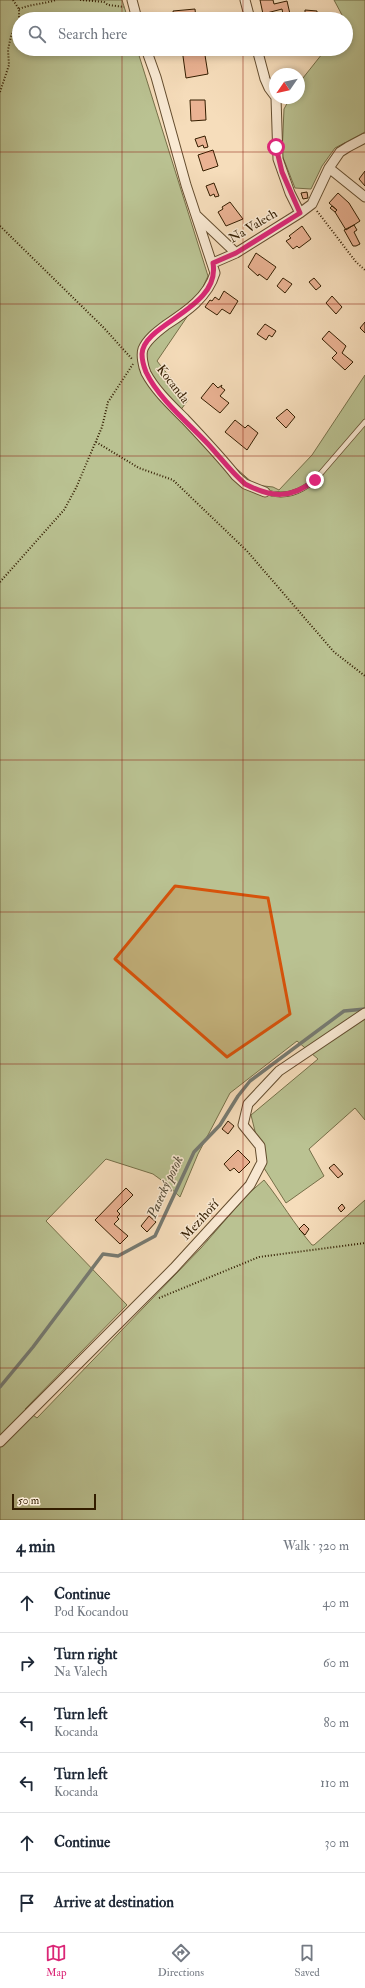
<!DOCTYPE html>
<html lang="en">
<head>
<meta charset="utf-8">
<style>
  :root { --surface:#fff; --page:#f2f2f3; --text:#1f2937; --muted:#747a83; --line:#e0e1e3; --accent:#db2777 }
  body { margin:0; font-family:"IM FELL Double Pica",serif; background:var(--page); color:var(--text) }
  .compass { position:absolute; left:269px; top:68px; width:36px; height:36px; border-radius:50%; background:var(--surface); box-shadow:0 2px 6px #0003; rotate:236deg }
  .scale { position:absolute; left:12px; bottom:10px; width:84px; box-sizing:border-box; padding-left:4px; border:2px solid #331d00; border-top:0; font-size:11px; line-height:14px; white-space:nowrap; color:#331d00; -webkit-text-stroke:3px #f9e9d3; paint-order:stroke }
  .stop { position:absolute; width:12px; height:12px; margin:-9px; border:3px solid #db2777; border-radius:50%; background:#fff }
  .stop.end { background:#db2777; border-color:#fff; box-shadow:0 1px 4px #0008 }
  .list { margin:0; padding:0; list-style:none }
  h2 { display:flex; justify-content:space-between; align-items:center; height:52px; margin:0; padding:0 16px; font-size:17px }
  h2 small { font-size:13px; font-weight:400; color:var(--muted) }
  .list li { display:grid; grid-template-columns:26px 1fr auto; gap:12px; align-items:center; box-sizing:border-box; height:60px; padding:0 16px; border-top:1px solid var(--line) }
  .list b { display:block; font-size:15px; white-space:nowrap }
  .list p { margin:0; font-size:13px; white-space:nowrap; color:var(--muted) }
  .list em { font-size:13px; font-style:normal; color:var(--muted) }
  .icon { flex:none; width:22px; height:22px; fill:none; stroke:currentColor; stroke-width:2; stroke-linecap:round; stroke-linejoin:round }
  .map { position:relative; flex:none; width:365px; height:1520px; overflow:hidden }
  .search { position:absolute; background:var(--surface); box-shadow:0 2px 6px #0003; left:12px; right:12px; top:12px; height:44px; display:flex; align-items:center; gap:10px; box-sizing:border-box; padding:0 14px; border-radius:22px; color:var(--muted); font-size:15px }
  .sheet { height:412px; background:var(--surface) }
  nav { display:flex; justify-content:space-around; align-items:center; box-sizing:border-box; height:56px; border-top:1px solid var(--line); background:var(--surface); font-size:11px; color:var(--muted) }
  nav a { display:grid; justify-items:center; gap:2px }
  nav .on { color:var(--accent) }
  .map>svg:first-child { display:block }
  .green { fill:#bac292; stroke:#767049 }
  .lines { fill:none; stroke-linecap:round; stroke-linejoin:round }
  .stream { stroke:#767a71; stroke-width:3.5 }
  .building { fill:#eab293; stroke:#331d00 }
  .lane-casing { stroke:#644d2f; stroke-width:6 }
  .street-casing { stroke:#644d2f; stroke-width:11 }
  .path { stroke:#331d00; stroke-width:2; stroke-dasharray:1 2; stroke-linecap:butt }
  .lane { stroke:#f9e9d3; stroke-width:4.5 }
  .street { stroke:#f9e9d3; stroke-width:9 }
  .route { stroke:#db2777; stroke-width:5 }
  .marked { fill:#d6530b; fill-opacity:0.2; stroke:#d6530b; stroke-width:3; stroke-linejoin:round }
  .grid { fill:none; stroke:#8f2418; stroke-width:1; stroke-opacity:0.55 }
  .labels { text-anchor:middle; dominant-baseline:central; stroke-width:3; stroke-linejoin:round; paint-order:stroke }
  .street-label { font-size:13px; fill:#331d00; stroke:#f9e9d3 }
  .water-label { font-size:14px; font-style:italic; fill:#554c38; stroke:#f9e9d3 }
</style>
</head>
<body>
<div class="map">
<svg width="365" height="1520" viewBox="0 0 365 1520">
  <rect width="100%" height="100%" fill="#f6ddbb"/>
  <filter id="stains"><feTurbulence type="fractalNoise" baseFrequency=".005" numOctaves="4"/><feColorMatrix values="0 0 0 0 .2 0 0 0 0 .09 0 0 0 0 .02 0 0 0 .5 -.17"/></filter>
  <radialGradient id="worn" r=".72"><stop offset=".6" stop-color="#630" stop-opacity="0"/><stop offset="1" stop-color="#630" stop-opacity=".3"/></radialGradient>
  <!-- green -->
  <path class="green" d="M0,0H122L128,19H19V49H137L208,276L193,308L157,361L188,400L180,411L210,445L255,485L273,487L279,490L312,455L365,375V1120L355,1108L309,1149L324,1176L286,1203L264,1168L251,1115L318,1059L297,1041L230,1093L198,1154L180,1197L164,1182L153,1174L106,1159L46,1221L127,1305L25,1409L37,1418L201,1248L247,1195L264,1180C281,1201 294,1224 312,1245H314L365,1200V1520H0Z
    M334,0H365V132L335,148L322,166L311,189L295,188L282,155L284,109L290,98H299V83L326,49H346V19H341L342,15Z"/>
  <g class="lines">
    <!-- stream -->
    <path class="stream" d="M0,1387L33,1347L103,1254L118,1256L155,1236L194,1152L220,1125L238,1096L250,1081L344,1011L365,1009"/>
  </g>
  <!-- building -->
  <path class="building" d="M260,0H273L274,4L287,1L290,14L305,15V10L317,11V16H320L319,19H274L279,18L280,14H283L282,9L263,14Z
    M195,9L196,19L174,18L173,11Z
    M182,49H204L208,74L186,78Z
    M190,100H205L206,120L191,121Z
    M205,136L208,147L204,148L203,145L198,147L195,139Z
    M213,150L218,166L203,171L198,155Z
    M365,171V186L359,179Z
    M214,183L219,196L215,197L214,194L210,196L206,186Z
    M307,192L308,198L303,199L301,193Z
    M338,193L349,203L360,221L346,230L335,212L337,210L329,203Z
    M230,202L243,219L226,226L218,212L223,209L222,207Z
    M332,206L337,210L335,212L330,208Z
    M354,225L357,230L354,232L360,244L356,246H353L344,230Z
    M302,226L311,239L299,248L297,246L293,249L286,241L291,238L289,236Z
    M256,253L276,267L267,280L259,274L258,276L248,267Z
    M283,278L292,284L285,293L277,286Z
    M314,278L321,286L316,290L309,282Z
    M224,291L238,301L230,314L222,309L217,315L205,307L210,300L212,301L215,297L219,300Z
    M332,296L342,307L336,314L326,303Z
    M365,322V333L360,328Z
    M265,324L276,331L272,337L269,335L266,340L257,334Z
    M329,331L346,346L342,353L353,362L345,370L332,358L337,353L322,339Z
    M213,383L218,388L222,385L221,387L225,390L220,396L229,403L220,413L201,398Z
    M287,409L295,417L286,428L276,418Z
    M235,420L245,428L248,425L258,433L247,450L225,432Z
    M228,1121L234,1126L228,1134L222,1129Z
    M238,1150L250,1162L239,1173L234,1168L230,1171L224,1164Z
    M334,1164L343,1174L338,1178L329,1168Z
    M126,1188L133,1195L117,1211L120,1214L117,1217L119,1219L114,1224L128,1236L120,1244L95,1220Z
    M342,1204L345,1208L341,1212L338,1208Z
    M149,1216L156,1222L147,1232L141,1226Z
    M304,1224L309,1229L305,1235L299,1229Z"/>
  <g class="lines">
    <defs>
      <path id="lane" d="M265,492C285,498 299,493 315,480L365,422"/>
      <path id="street" d="M132,0L137,19
        M245,0L250,19
        M146,49L156,77L186,185L215,273C208,297 186,312 166,325C158,331 147,339 143,349C141,355 143,366 146,373C155,390 171,405 185,419C203,438 220,456 236,476L245,484L265,492
        M257,49L265,79L269,88L275,96
        M276,98L278,159L290,193L300,213
        M329,168L365,197
        M196,215L236,253
        M213,263L236,253L300,213L312,204L329,168L340,152L348,147L365,138
        M0,1442L174,1268L250,1185L262,1162L260,1146L243,1125L248,1104L279,1071L365,1013"/>
    </defs>
    <!-- lane casing -->
    <use href="#lane" class="lane-casing"/>
    <!-- street casing -->
    <use href="#street" class="street-casing"/>
    <!-- path -->
    <path class="path" d="M13,0L19,9V19
      M80,0L104,2L108,5L124,7
      M19,9C31,4 44,4 56,0
      M0,92L9,65L8,50L11,36L19,19
      M317,211L356,262L365,270
      M0,226L104,328L132,359
      M96,442L139,468L173,480L247,551L334,652L365,676
      M0,582L64,510L76,488L102,427L108,402L133,364
      M159,1298L259,1257L365,1243"/>
    <!-- lane -->
    <use href="#lane" class="lane"/>
    <!-- street -->
    <use href="#street" class="street"/>
  </g>
  <g class="lines">
    <!-- route -->
    <path class="route" d="M276,147L282,172L300,213L236,253L213,263C221,309 143,323 142,354C142,360 144,367 146,372C158,398 188,423 208,444C220,457 231,472 245,484C272,498 291,499 315,480"/>
  </g>
  <!-- marked area -->
  <path class="marked" d="M175,886L268,898L290,1014L227,1057L115,959Z"/>
  <!-- grid -->
  <path class="grid" d="M122,0V19M243,0V19M122,49V1520M243,49V1520M0,152H365M0,304H365M0,456H365M0,608H365M0,760H365M0,912H365M0,1064H365M0,1216H365M0,1368H365"/>
  <g class="labels">
    <!-- street labels -->
    <g class="street-label">
      <text transform="translate(253 226) rotate(-31)">Na Valech</text>
      <text transform="translate(173 384) rotate(52)">Kocanda</text>
      <text transform="translate(200 1220) rotate(-48)">Mezihoří</text>
    </g>
    <!-- water labels -->
    <g class="water-label">
      <text transform="translate(165 1187) rotate(-65)">Pasecký potok</text>
    </g>
  </g>
  <rect width="100%" height="100%" filter="url(#stains)"/>
  <rect width="100%" height="100%" fill="url(#worn)"/>
</svg>
<svg class="compass" viewBox="-18 -18 36 36"><path d="M0-13l5 13h-10z" fill="#e53935"/><path d="M0 13l5-13h-10z" fill="#747a83"/></svg>
<div class="scale">50 m</div>
<div class="stop" style="left:276px;top:147px"></div>
<div class="stop end" style="left:315px;top:480px"></div>
<div class="search"><svg class="icon" aria-label="search" viewBox="0 0 24 24"><circle cx="10" cy="10" r="6"/><path d="M15 15l6 6"/></svg>Search here</div>
</div>
<section class="sheet">
<h2>4 min<small>Walk · 320 m</small></h2>
<ul class="list">
<li><svg class="icon" aria-label="ahead" viewBox="0 0 24 24"><path d="M12 20V5M6 11l6-6 6 6"/></svg><div><b>Continue</b><p>Pod Kocandou</p></div><em>40 m</em></li>
<li><svg class="icon" aria-label="right" viewBox="0 0 24 24"><path d="M7 20v-9h11M14 6l5 5-5 5"/></svg><div><b>Turn right</b><p>Na Valech</p></div><em>60 m</em></li>
<li><svg class="icon" aria-label="left" viewBox="0 0 24 24"><path d="M17 20v-9H6M10 6l-5 5 5 5"/></svg><div><b>Turn left</b><p>Kocanda</p></div><em>80 m</em></li>
<li><svg class="icon" aria-label="left" viewBox="0 0 24 24"><path d="M17 20v-9H6M10 6l-5 5 5 5"/></svg><div><b>Turn left</b><p>Kocanda</p></div><em>110 m</em></li>
<li><svg class="icon" aria-label="ahead" viewBox="0 0 24 24"><path d="M12 20V5M6 11l6-6 6 6"/></svg><div><b>Continue</b></div><em>30 m</em></li>
<li><svg class="icon" aria-label="arrive" viewBox="0 0 24 24"><path d="M6 21V4h12l-3 4 3 4H6"/></svg><div><b>Arrive at destination</b></div></li>
</ul>
</section>
<nav>
<a class="on"><svg class="icon" aria-label="map" viewBox="0 0 24 24"><path d="M3 6l6-2 6 2 6-2v14l-6 2-6-2-6 2zM9 4v14M15 6v14"/></svg>Map</a>
<a><svg class="icon" aria-label="directions" viewBox="0 0 24 24"><path d="M12 3l9 9-9 9-9-9zM9 14v-3h6M13 9l2 2-2 2"/></svg>Directions</a>
<a><svg class="icon" aria-label="saved" viewBox="0 0 24 24"><path d="M7 4h10v16l-5-4-5 4z"/></svg>Saved</a>
</nav>
</body>
</html>
